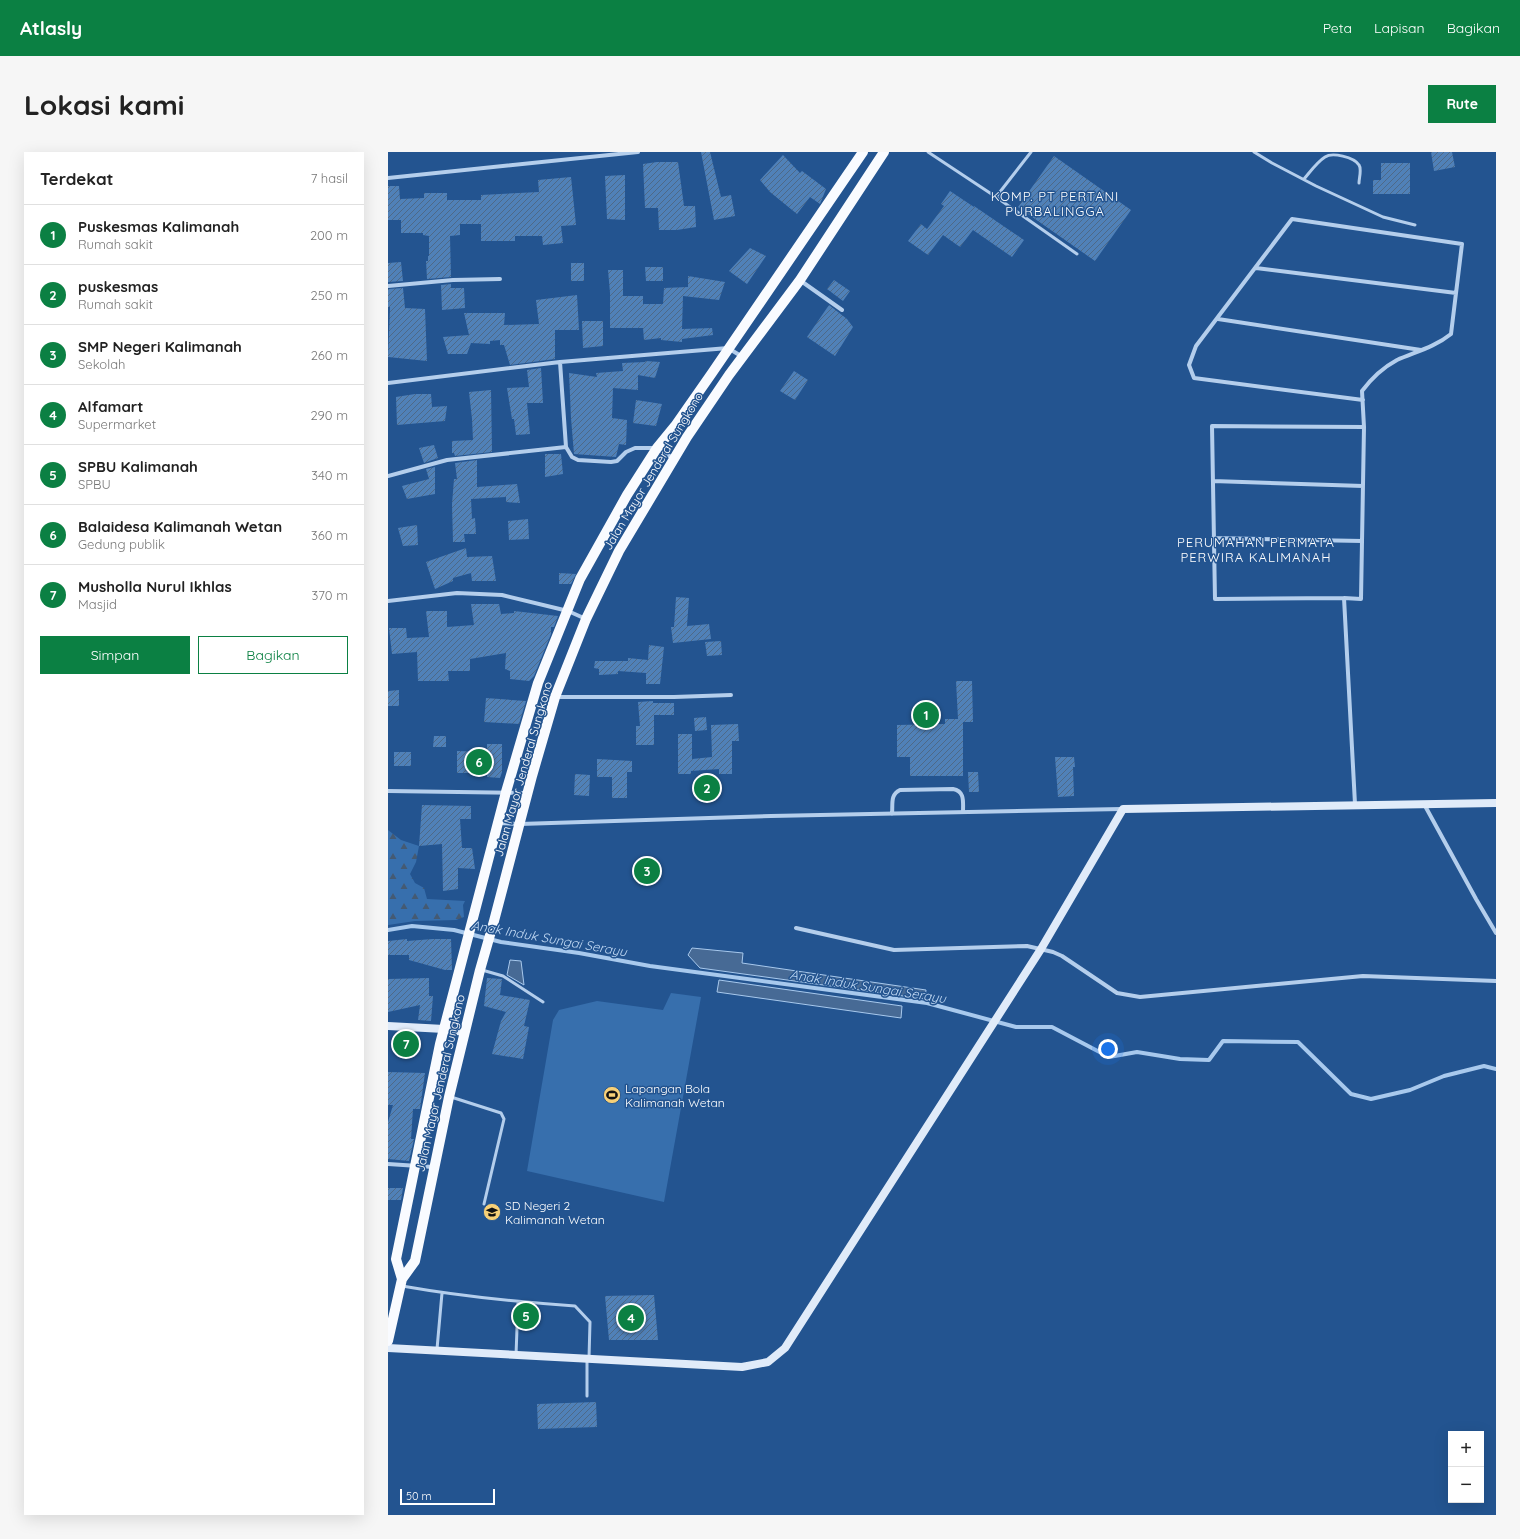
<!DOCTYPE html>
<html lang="id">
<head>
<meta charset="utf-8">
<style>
  :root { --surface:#fff; --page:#f6f6f6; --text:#222; --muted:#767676; --line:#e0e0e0; --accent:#0b8043 }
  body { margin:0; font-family:Quicksand,sans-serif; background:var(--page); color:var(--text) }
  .controls { position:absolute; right:12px; bottom:12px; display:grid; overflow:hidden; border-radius:0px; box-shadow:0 4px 16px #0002 }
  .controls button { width:36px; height:36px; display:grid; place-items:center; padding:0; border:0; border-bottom:1px solid var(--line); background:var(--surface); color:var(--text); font:20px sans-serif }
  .scale { position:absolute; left:12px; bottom:10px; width:95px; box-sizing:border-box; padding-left:4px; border:2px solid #fff; border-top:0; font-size:11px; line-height:14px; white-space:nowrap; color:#fff; -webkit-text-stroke:3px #235490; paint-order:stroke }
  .you { position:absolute; left:720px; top:897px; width:14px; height:14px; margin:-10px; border:3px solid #fff; border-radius:50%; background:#1a73e8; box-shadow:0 0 0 6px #1a73e833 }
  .badge { display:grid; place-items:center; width:26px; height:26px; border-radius:50%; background:var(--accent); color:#fff; font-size:13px; font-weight:700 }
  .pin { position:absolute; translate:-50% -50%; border:2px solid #fff; box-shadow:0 1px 4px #0006 }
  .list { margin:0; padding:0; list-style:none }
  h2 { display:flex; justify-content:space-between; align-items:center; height:52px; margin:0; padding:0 16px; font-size:17px }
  h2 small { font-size:13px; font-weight:400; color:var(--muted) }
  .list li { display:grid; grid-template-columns:26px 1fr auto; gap:12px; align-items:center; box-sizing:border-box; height:60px; padding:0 16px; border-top:1px solid var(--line) }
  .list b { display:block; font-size:15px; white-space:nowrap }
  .list p { margin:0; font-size:13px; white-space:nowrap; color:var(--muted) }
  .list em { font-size:13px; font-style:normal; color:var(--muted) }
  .actions { display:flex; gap:8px; padding:12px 16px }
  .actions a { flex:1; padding:9px 0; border:1px solid var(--accent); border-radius:0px; text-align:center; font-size:14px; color:var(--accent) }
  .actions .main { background:var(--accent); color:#fff }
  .map { position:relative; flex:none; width:1108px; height:1363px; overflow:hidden; border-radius:0px }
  header { display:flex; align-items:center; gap:24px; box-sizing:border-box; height:56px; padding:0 20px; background:var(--accent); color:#fff }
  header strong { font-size:19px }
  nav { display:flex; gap:22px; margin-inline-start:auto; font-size:14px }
  .intro { display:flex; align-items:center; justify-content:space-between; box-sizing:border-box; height:96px; padding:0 24px }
  h1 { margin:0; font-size:28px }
  .button { padding:10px 18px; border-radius:0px; background:var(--accent); color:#fff; font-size:14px; font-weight:700 }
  main { display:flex; gap:24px; padding:0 24px }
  aside { flex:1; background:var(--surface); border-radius:0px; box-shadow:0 4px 16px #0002 }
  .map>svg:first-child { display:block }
  .green { fill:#376fad }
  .forest { fill:url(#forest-firs) }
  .water { fill:#476a95; stroke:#a8c9ed }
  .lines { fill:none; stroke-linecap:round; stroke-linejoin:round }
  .stream { stroke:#a8c9ed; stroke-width:4 }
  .building { fill:url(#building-hatch) }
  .lane { stroke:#b4ceec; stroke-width:3 }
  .street { stroke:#b4ceec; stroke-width:4 }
  .secondary { stroke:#e0ebf9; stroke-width:8 }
  .primary { stroke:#f9fbff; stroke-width:10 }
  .labels { text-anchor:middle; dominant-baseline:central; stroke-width:3; stroke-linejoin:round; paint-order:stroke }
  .street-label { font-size:12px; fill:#fff; stroke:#235490 }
  .poi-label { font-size:12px; fill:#fff; stroke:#235490; text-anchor:start }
  .neighbourhood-label { font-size:13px; letter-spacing:1px; fill:#fff; stroke:#235490 }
  .water-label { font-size:13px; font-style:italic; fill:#c0d8f3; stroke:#235490 }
</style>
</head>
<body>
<header>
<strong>Atlasly</strong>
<nav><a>Peta</a><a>Lapisan</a><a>Bagikan</a></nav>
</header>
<div class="intro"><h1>Lokasi kami</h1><a class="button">Rute</a></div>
<main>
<aside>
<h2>Terdekat<small>7 hasil</small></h2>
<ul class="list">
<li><span class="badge">1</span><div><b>Puskesmas Kalimanah</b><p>Rumah sakit</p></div><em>200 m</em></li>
<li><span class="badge">2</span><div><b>puskesmas</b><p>Rumah sakit</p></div><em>250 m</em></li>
<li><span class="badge">3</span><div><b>SMP Negeri Kalimanah</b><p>Sekolah</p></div><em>260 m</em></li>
<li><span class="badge">4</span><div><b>Alfamart</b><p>Supermarket</p></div><em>290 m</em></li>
<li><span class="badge">5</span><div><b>SPBU Kalimanah</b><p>SPBU</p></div><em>340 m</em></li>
<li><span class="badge">6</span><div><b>Balaidesa Kalimanah Wetan</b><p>Gedung publik</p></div><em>360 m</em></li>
<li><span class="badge">7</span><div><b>Musholla Nurul Ikhlas</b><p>Masjid</p></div><em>370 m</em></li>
</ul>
<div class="actions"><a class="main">Simpan</a><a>Bagikan</a></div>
</aside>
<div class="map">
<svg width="1108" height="1363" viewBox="0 0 1108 1363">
  <defs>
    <pattern id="forest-firs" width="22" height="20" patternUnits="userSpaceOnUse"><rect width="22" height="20" fill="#376fad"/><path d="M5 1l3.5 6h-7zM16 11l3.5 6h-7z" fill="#445a73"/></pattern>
    <pattern id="building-hatch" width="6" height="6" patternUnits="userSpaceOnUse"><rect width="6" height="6" fill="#5081b8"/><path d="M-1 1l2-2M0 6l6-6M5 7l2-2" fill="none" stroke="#4e6987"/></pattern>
  </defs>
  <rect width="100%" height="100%" fill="#235490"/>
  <!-- green -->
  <path class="green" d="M283,841L313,845L276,1050L139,1019L165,868L171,858L209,849L275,858Z"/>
  <!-- forest -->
  <path class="forest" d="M0,678L13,688L31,694L28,710L22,722L27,731L36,736L39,747L77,749L75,753L76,765L68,768L27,769L0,773Z"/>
  <!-- water -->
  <path class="water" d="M304,796L355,801L354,811L538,838L537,847L312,816L300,803Z
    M122,808L133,809L136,833L119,823Z
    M331,828L514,854L513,866L329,840Z"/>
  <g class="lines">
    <!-- stream -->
    <path class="stream" d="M0,778L24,774L66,778L113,790L191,801L262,814L539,851L628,875H664L721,905L749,900L792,907L821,908L835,889L910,890L963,942L983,947L1022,938L1056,924L1096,914L1108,917"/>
  </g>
  <!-- building -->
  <path class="building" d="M313,0H322L333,45L343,43L347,64L326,68Z
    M1043,0H1064L1067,15L1046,19Z
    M395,3L412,21L414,19L438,37L432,52L422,45L409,62L382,40L372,28Z
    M666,4L743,58L707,109L630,55Z
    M269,10H290L296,54H307L308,75L289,78H271L270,56H257L255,12Z
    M993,11H1022V42H985V28H993Z
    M237,23V68L219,67L217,24Z
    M183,25L188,73L173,74L175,91L155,93L154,84H127V89H93V72H72V83L62,84L63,125L39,127L38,109H40V104H41V84L35,83V81H13V68H0V34H11L12,47L36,46V41H59V48H93V43L151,40L150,28Z
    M562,39L586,55V54L636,88L624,105L585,78L572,95L555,83L540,103L520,89L533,72L539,77L556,54L553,52Z
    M362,96L378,104L359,132L341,119Z
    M13,110L15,129L0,130V111Z
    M183,111H196V129H183Z
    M257,115H275V129H258Z
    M220,118H235V144H255V152H275L276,136L300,135V124L337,130L331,148L295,144L294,177L324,176L325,183L294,187V190L273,188V186L256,188L255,176H222V141Z
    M446,128L462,139L455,149L439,137Z
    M63,132V136H76L77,156L54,158L53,133Z
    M15,136L17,156L37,157L39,209L0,205L2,155H0V137Z
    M189,143L191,178H167V207L122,213L116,193H112V188L102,189V192L83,191L79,202H60L55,185L81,183L76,161H117L116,173L151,172L148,148Z
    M441,153L459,167L465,175L447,204L419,185Z
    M194,169H215V194L195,196Z
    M258,209L272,210L267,226L250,223V238L225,236L224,266L239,268L238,293L231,292L228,305L186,302L183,266L181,221L209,225L208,221L235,219L234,211L257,210Z
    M153,216L155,251H139L142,282L128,283L126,267H124L119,236L141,235L139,218Z
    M406,219L420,228L407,248L392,239Z
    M103,238L104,300L67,304L66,301H64V289L85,288L84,267L81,240Z
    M27,242H43L44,255L59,254L57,269L9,273L8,245Z
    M248,248L274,252L268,274L245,271Z
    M46,293L50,306L36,311L31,296Z
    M157,302H173L175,322L157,325Z
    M89,308V335L129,332L132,351L118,350V345L83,347L84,367L87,366L88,382H76L77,390H65L64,352L66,327H69L67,311Z
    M47,315V342L19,347L14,334L41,327L38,317Z
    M140,367L141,387L121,388L120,369Z
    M29,373L30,393L15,394L10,376Z
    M78,396L79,405L104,404L108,429H84L83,421L65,426V429L47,437L38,410Z
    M171,421L188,422L183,432H171Z
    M288,445L301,446L299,474L321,472L323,487L285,491L283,475H286Z
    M83,452H111L113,462L126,461V459L170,464L166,475H163V482L146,524L141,529L122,527V519L117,517L118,501L82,507V519H60L61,529H30L29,500L4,502L1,476H18L19,486L41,485L38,459H59V475L86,473Z
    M333,489L334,503L319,504L317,490Z
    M261,493L276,495L272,532H258V521L230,519V522L211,523V517L206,516L207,509H240V506L260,508Z
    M568,529H584L585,570H575V624H522V605H509V573L557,572V567H570Z
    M11,538V554H0V539Z
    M98,546L138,549L131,572L96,570Z
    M265,549V551H286V563H266V593H248V574H252L250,550Z
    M318,565L319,578L307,579L306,566Z
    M350,572L351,589H344V622H331V617L303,619V622H290V582H304V607L324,605L323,573Z
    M46,584H58V595H45Z
    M99,592H114V620L112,626L99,625V621H69V599L99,600Z
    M6,600H23V614H6Z
    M667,605H686L687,615H685L686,644L670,645Z
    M209,607L244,609V620H239V646H224V625H209Z
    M580,620H590L591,640H581Z
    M187,622L202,623L201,644L186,643Z
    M34,653L83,654V667H72L74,696H84L87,717L70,716V737L55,739L54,692L31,694Z
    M19,787V789L45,787H63L64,818H57L21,808V803H0V789Z
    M41,826V844H45L43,869L30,868L32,853L0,860V827Z
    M99,826L114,827L112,843L142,848L136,874L141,875L135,907L104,902L113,869L118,860L96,854Z
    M9,887L29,888L27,899L7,897Z
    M0,920L37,921L32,957H25L23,987H26L21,1009L0,1007V970L5,953H0Z
    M0,1036H15L13,1048H0Z
    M266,1143L270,1188H221L217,1144Z
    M208,1250L209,1275L150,1277L149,1252Z"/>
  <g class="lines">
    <!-- lane -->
    <path class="lane" d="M540,0L608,45L689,102
      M866,0L884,11L928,34L995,65L1027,73
      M916,27C922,20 929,10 937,5C944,0 966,5 971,13C974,17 971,26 971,31
      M608,45L643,0
      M94,818L115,824L155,850
      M63,945L113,961L116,967L96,1052
      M14,1134C71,1144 129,1150 187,1154L202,1170L201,1206
      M49,1197L54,1141
      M128,1203L130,1150
      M199,1208V1244"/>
    <!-- street -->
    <path class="street" d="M0,26L250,0
      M868,116L1068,141
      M413,129L454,158
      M0,134L65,128L112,127
      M830,167L1033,198
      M172,210L178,295L184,305L190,308L223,310L229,309L238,300L247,296H269L286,307
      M0,231L172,210L340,196L353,204
      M0,324L59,308L178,295
      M825,329L975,334
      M825,386L974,389
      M956,446L973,447L976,275L974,239C983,227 996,215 1009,208C1027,200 1047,195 1063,182L1074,92L904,67L808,194L801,213L806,226L975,248
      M0,449L69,441L114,443L180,459L198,467
      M167,545H286L343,543
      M0,639L139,641
      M967,652L956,446L827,447L824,274L976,275
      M1036,652L1088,747L1108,781
      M504,662C505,651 502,643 512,638L565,637C577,639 575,650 575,660
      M111,671L132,672L383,664L734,657
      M408,776L506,798L639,794L665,800L674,804L729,841L752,845L975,824L1108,829
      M0,1012L45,1015"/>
    <!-- secondary -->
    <path class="secondary" d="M0,874L56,877L76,880
      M0,1196L354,1215L380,1210L397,1196L653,797L735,657L1108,651"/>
    <!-- primary -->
    <path class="primary" d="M14,1127L8,1107L52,892L118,640L150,531L192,427L239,343L269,296L287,274L324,221L475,0
      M0,1189L14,1127L27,1109L61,945L92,818L106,769L144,624L167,545L198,467L231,399L299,285L341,223L412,128L496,0"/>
  </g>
  <!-- icons -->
  <defs>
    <symbol id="stadium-disc" viewBox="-11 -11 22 22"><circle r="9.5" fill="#f7d077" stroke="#235490"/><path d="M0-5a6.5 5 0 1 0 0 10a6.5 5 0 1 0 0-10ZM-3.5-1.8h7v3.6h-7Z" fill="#111"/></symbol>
    <symbol id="school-disc" viewBox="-11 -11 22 22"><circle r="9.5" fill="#f7d077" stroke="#235490"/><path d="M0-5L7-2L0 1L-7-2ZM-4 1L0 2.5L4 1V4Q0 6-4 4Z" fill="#111"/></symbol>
  </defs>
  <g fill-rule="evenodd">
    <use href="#stadium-disc" x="214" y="933" width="20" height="20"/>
    <use href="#school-disc" x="94" y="1050" width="20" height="20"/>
  </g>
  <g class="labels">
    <!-- street labels -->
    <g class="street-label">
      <text transform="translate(265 319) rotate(-59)">Jalan Mayor Jenderal Sungkono</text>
      <text transform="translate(135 617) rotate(-74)">Jalan Mayor Jenderal Sungkono</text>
      <text transform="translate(52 931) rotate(-77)">Jalan Mayor Jenderal Sungkono</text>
    </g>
    <!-- poi labels -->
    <g class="poi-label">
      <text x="237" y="936">Lapangan Bola<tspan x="237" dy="14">Kalimanah Wetan</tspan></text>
      <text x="117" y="1053">SD Negeri 2<tspan x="117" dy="14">Kalimanah Wetan</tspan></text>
    </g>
    <!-- neighbourhood labels -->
    <g class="neighbourhood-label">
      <text x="667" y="44">KOMP. PT PERTANI<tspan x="667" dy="15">PURBALINGGA</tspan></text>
      <text x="868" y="390">PERUMAHAN PERMATA<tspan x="868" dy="15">PERWIRA KALIMANAH</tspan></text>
    </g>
    <!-- water labels -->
    <g class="water-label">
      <text transform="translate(161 786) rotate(10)">Anak Induk Sungai Serayu</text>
      <text transform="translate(480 834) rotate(9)">Anak Induk Sungai Serayu</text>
    </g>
  </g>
</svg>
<div class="controls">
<button>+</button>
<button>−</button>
</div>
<div class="scale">50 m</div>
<div class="you"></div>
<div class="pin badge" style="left:538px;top:563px">1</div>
<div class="pin badge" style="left:319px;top:636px">2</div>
<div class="pin badge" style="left:259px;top:719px">3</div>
<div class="pin badge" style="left:243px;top:1166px">4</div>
<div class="pin badge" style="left:138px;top:1164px">5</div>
<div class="pin badge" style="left:91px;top:610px">6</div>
<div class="pin badge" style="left:18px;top:892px">7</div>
</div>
</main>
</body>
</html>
